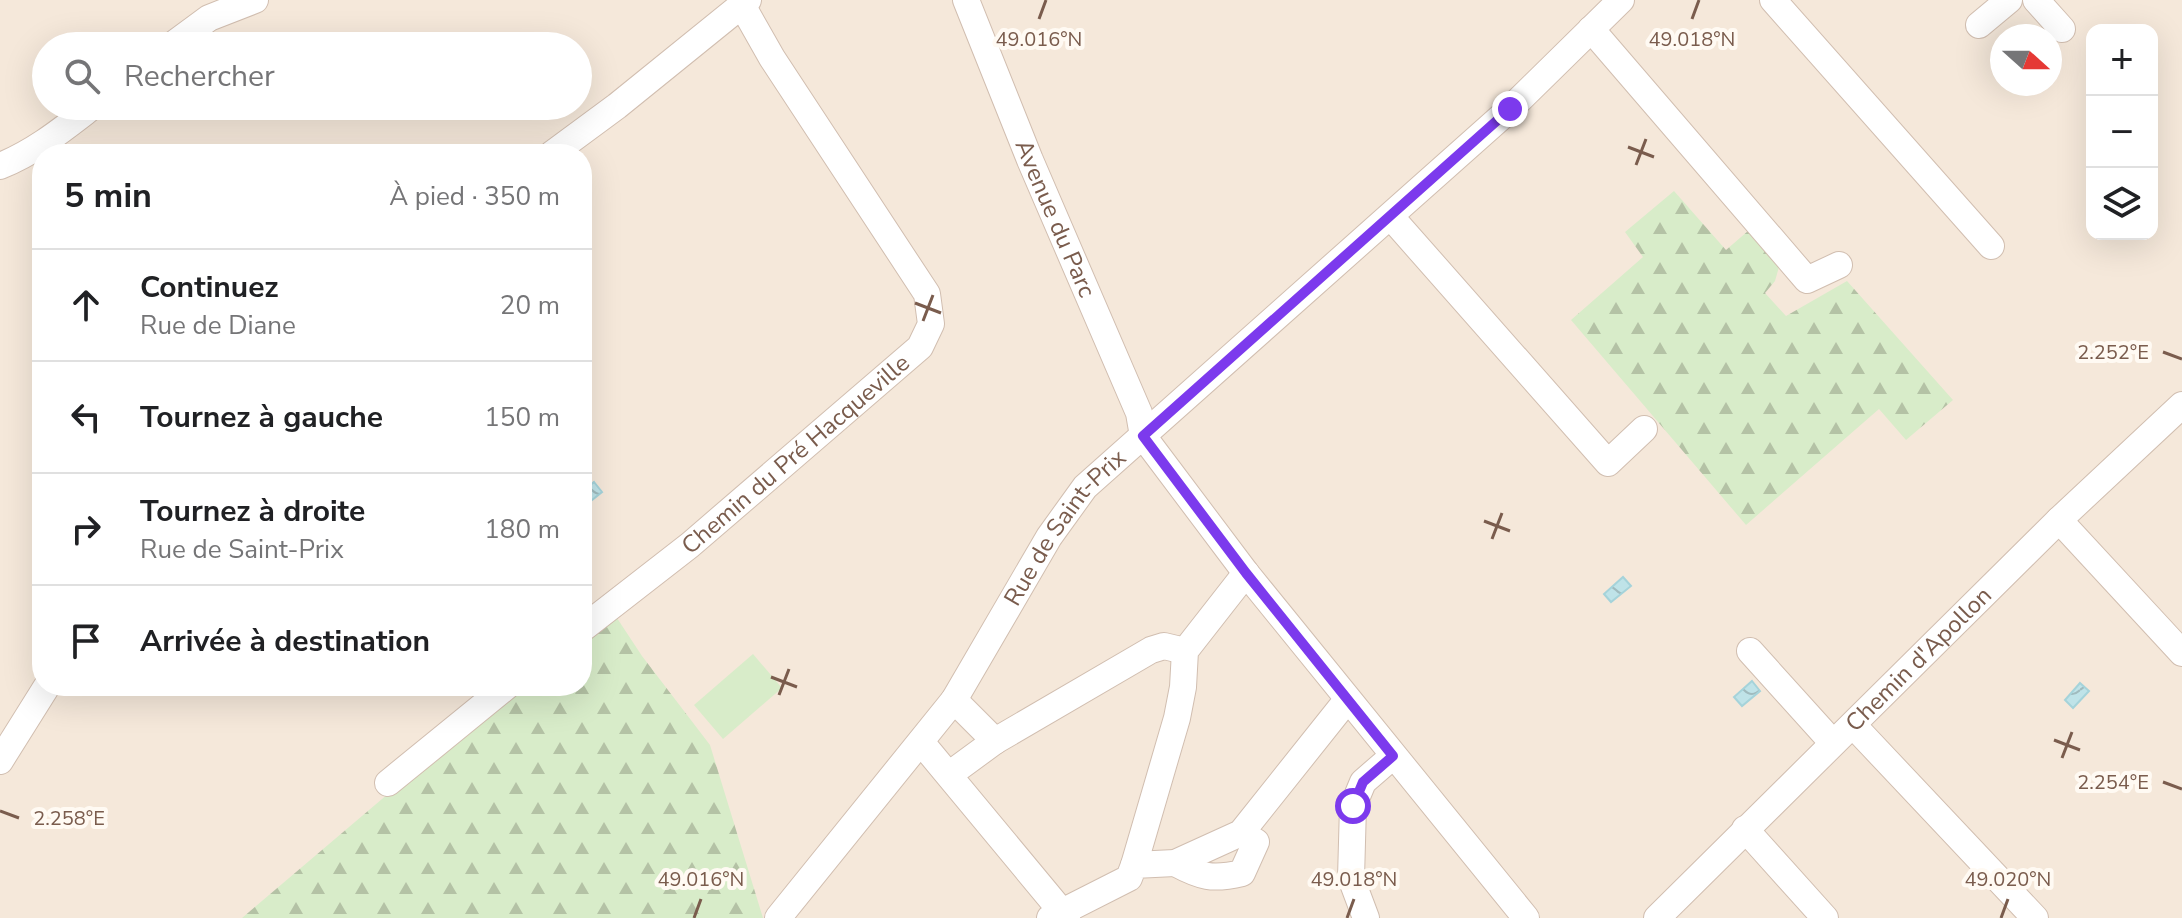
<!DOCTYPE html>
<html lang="fr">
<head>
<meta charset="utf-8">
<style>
  :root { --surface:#fff; --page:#f6f6f6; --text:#202124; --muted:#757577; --line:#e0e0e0 }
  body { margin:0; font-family:"Nunito Sans",sans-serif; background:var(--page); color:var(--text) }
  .controls { position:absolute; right:24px; top:24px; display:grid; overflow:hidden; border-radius:16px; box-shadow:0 8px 32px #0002 }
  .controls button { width:72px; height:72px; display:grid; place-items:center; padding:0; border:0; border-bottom:2px solid var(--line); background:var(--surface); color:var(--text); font:40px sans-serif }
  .compass { position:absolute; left:1990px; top:24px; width:72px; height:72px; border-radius:50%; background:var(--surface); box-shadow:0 8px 32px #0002; rotate:111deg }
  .stop { position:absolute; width:24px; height:24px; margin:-18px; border:6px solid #7c3aed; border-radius:50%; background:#fff }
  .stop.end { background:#7c3aed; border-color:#fff; box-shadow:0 2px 8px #0008 }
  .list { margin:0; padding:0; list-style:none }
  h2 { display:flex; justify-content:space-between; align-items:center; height:104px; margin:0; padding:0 32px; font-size:34px }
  h2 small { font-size:26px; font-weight:400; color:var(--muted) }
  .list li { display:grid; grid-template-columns:52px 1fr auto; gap:24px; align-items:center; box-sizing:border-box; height:112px; padding:0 32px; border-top:2px solid var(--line) }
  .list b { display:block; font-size:30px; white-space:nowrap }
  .list p { margin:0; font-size:26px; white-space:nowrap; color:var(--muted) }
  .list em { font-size:26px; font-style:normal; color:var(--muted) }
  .icon { flex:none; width:44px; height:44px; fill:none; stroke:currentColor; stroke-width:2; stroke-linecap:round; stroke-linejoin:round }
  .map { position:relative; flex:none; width:2182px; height:918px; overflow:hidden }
  .search { position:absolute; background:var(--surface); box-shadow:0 8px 32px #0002; left:32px; top:32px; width:560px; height:88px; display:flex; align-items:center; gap:20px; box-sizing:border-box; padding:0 28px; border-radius:44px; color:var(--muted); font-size:30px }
  .panel { position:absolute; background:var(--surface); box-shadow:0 8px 32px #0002; left:32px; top:144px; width:560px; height:552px; border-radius:32px }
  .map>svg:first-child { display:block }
  .residential { fill:#f5e8da; fill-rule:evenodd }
  .green { fill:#d8ecc9 }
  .forest { fill:url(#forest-firs) }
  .water { fill:url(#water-waves); stroke:#a5d3da; stroke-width:2 }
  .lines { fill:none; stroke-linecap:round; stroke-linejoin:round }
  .minor-casing { stroke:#d1beb0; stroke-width:28 }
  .minor { stroke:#fff; stroke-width:26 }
  .route { stroke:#7c3aed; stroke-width:10 }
  .ticks { fill:none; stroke:#7a5c4d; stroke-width:3 }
  .labels { text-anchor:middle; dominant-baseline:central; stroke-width:8; stroke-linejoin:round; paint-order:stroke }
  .street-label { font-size:24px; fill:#7a5c4d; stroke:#fffaf3 }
  .ticks-label { font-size:20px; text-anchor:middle; fill:#7a5c4d; stroke:#fffaf3; stroke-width:8; stroke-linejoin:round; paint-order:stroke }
</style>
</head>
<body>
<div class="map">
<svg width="2182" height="918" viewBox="0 0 2182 918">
  <defs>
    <pattern id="forest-firs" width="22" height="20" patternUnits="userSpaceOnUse" patternTransform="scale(2)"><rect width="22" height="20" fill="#d8ecc9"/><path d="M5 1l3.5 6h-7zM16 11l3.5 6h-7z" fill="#b4c2a5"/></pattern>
    <pattern id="water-waves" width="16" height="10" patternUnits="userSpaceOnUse" patternTransform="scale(2)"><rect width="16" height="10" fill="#bfe3e8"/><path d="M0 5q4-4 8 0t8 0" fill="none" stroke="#a0bbbe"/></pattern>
  </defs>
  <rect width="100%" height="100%" fill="#fdf6ec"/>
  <!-- residential -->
  <path class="residential" d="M0,0H2182V918H0ZM2092,30H2152V234H2092ZM2002,36H2050V84H2002ZM46,46H578V106H46ZM42,154H582V686H42Z"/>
  <!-- green -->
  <path class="green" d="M753,654L782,688L723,739L694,705Z"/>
  <!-- forest -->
  <path class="forest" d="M1674,191L1726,250L1748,231L1779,267L1775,281L1765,293L1786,316L1847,281L1953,400L1906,440L1879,409L1746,525L1571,320L1643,257L1625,232Z
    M613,612L642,656L710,745L763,918H242L515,686H582V635Z"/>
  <!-- water -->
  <path class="water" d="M594,482L602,492L582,508V492Z
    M1623,577L1631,586L1611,602L1604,594Z
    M1752,681L1760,691L1742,706L1734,697Z
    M2080,683L2089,691L2073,708L2065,700Z"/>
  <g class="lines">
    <defs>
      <g id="minor">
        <path id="s1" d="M966,0L1030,160L1139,413L1143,436L1246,573L1526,918"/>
        <path d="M1773,0L1991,246"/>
        <path d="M2036,0L2062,29"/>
        <path d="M1979,25L2009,0"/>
        <path d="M1591,29L1807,280L1839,265"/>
        <path d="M171,46L209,18L255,0"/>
        <path d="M552,154L617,106L748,0"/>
        <path d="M0,166C35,152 63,129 93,106"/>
        <path d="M1391,217L1608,463L1644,429"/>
        <path d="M2059,520L2182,653"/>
        <path id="s2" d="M582,629L690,545L920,347L931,324L927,294L772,58L742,5"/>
        <path d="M1750,651L1833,743"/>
        <path d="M954,700L995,741"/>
        <path d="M1853,725L2035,918"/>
        <path d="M921,742L1067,918"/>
        <path d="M0,761L47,686"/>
        <path d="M950,774L995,741L1151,650L1164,646L1185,651"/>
        <path d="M388,783L507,686"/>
        <path d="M1745,829L1825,918"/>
        <path d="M1175,863C1201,877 1212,880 1242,873L1256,842L1241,833"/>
        <path d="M1134,865L1177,718L1183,687L1185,651L1246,573"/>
        <path id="s3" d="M778,918L954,700L1049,537L1085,487L1510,109L1621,0"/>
        <path d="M1050,918L1129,878L1134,865L1175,863L1241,833L1347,700"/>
        <path d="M1366,918L1351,878L1353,806L1363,782L1393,756"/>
        <path id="s4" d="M1657,918L2059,520L2182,405"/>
      </g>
    </defs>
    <!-- minor casing -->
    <use href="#minor" class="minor-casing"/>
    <!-- minor -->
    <use href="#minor" class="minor"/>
  </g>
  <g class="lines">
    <!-- route -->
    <path class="route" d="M1353,806L1363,782L1393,756L1246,573L1143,436L1510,109"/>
  </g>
  <!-- ticks -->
  <path class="ticks" d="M1039,19L1046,0M1692,19L1699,0M1628,147L1654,157M1636,165L1646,139M915,303L941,313M923,321L933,295M2163,352L2182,359M1484,521L1510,531M1492,539L1502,513M771,677L797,687M779,695L789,669M2054,740L2080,750M2062,758L2072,732M2163,782L2182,789M0,811L19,818M694,918L701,899M1347,918L1354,899M2001,918L2008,899"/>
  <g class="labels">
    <!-- street labels -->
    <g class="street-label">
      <text stroke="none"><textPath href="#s1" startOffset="236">Avenue du Parc</textPath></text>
      <text stroke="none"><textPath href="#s2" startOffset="276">Chemin du Pré Hacqueville</textPath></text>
      <text stroke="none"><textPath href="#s3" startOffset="486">Rue de Saint-Prix</textPath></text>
      <text stroke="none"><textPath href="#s4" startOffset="368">Chemin d'Apollon</textPath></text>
    </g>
  </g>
  <g class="ticks-label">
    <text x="1039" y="46">49.016°N</text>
    <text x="1692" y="46">49.018°N</text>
    <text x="2113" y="359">2.252°E</text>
    <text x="2113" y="789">2.254°E</text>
    <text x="69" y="825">2.258°E</text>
    <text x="701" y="886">49.016°N</text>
    <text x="1354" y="886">49.018°N</text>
    <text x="2008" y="886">49.020°N</text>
  </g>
</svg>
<div class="controls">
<button>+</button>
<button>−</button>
<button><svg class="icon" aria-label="layers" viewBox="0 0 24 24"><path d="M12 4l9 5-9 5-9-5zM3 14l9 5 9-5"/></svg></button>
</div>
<svg class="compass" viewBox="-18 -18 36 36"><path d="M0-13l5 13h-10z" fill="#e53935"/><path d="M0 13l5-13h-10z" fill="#757577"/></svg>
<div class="stop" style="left:1353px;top:806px"></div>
<div class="stop end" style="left:1510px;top:109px"></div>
<div class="search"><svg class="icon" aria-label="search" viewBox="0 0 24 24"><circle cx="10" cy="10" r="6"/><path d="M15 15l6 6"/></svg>Rechercher</div>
<section class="panel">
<h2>5 min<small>À pied · 350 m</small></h2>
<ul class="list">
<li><svg class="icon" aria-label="ahead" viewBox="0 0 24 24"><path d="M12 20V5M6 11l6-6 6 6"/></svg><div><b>Continuez</b><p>Rue de Diane</p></div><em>20 m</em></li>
<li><svg class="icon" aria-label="left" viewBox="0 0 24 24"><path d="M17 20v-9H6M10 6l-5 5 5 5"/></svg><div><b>Tournez à gauche</b></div><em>150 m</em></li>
<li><svg class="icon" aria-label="right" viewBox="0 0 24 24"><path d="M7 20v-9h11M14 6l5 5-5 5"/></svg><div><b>Tournez à droite</b><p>Rue de Saint-Prix</p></div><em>180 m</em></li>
<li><svg class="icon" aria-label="arrive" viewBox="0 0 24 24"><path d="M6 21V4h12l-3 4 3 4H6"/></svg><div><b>Arrivée à destination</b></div></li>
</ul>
</section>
</div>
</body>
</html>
